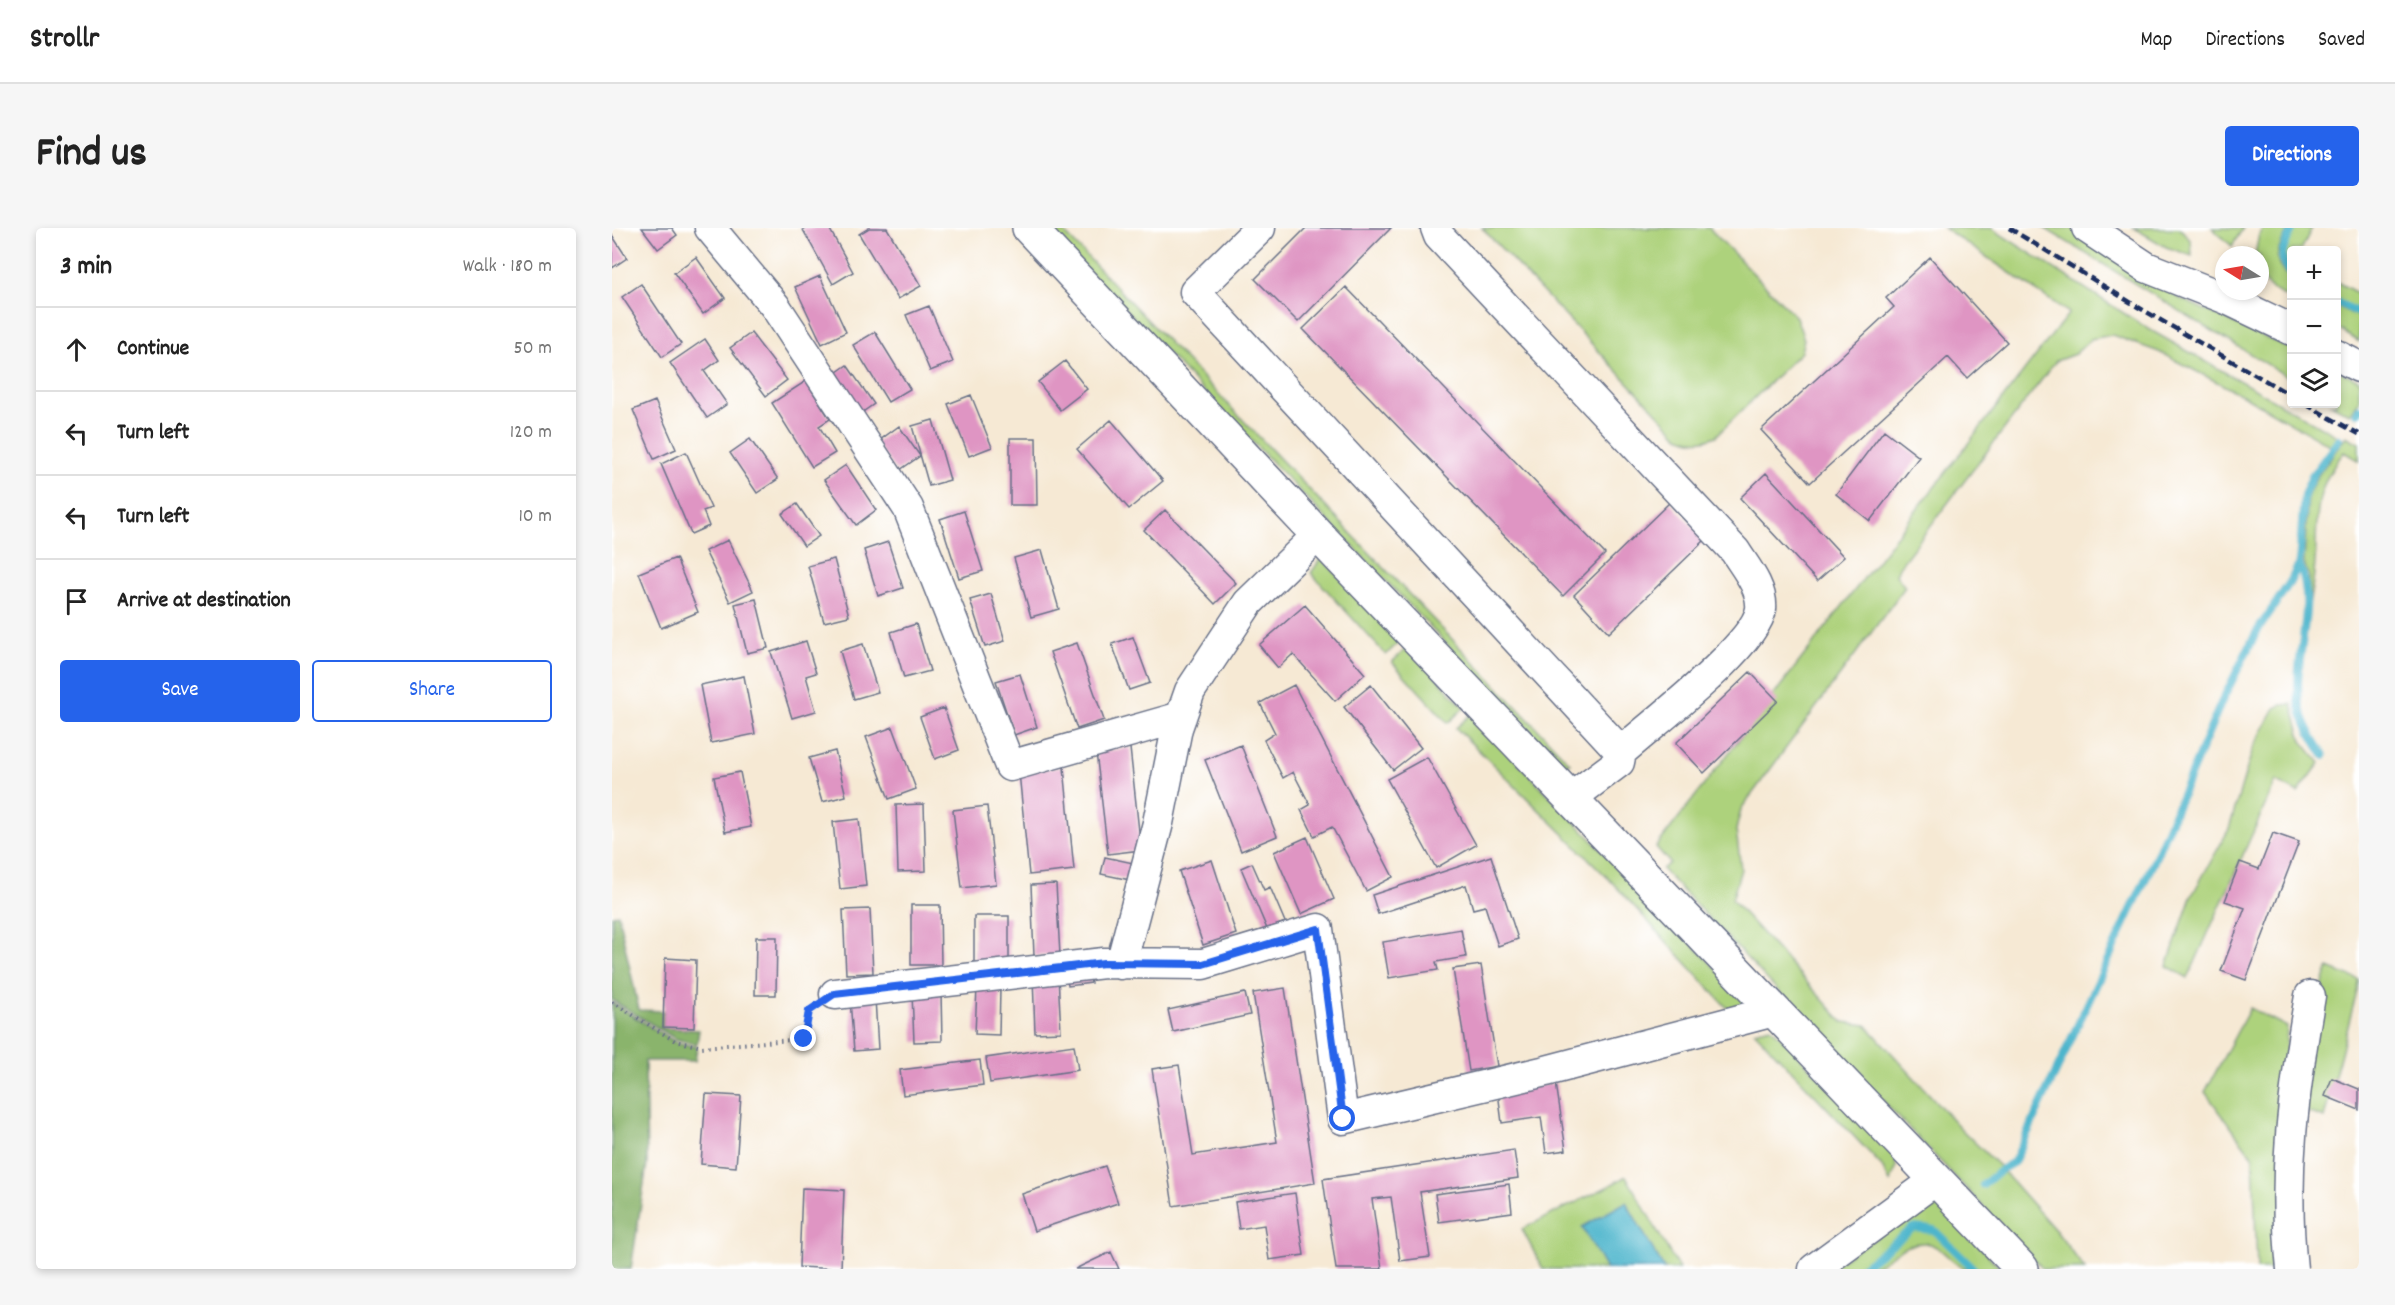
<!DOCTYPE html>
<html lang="en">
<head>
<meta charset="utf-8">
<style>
  :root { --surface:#fff; --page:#f6f6f6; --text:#222; --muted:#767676; --line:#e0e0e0; --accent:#2563eb }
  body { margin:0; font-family:Dekko,sans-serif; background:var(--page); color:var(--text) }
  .controls { position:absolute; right:18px; top:18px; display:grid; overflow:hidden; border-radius:6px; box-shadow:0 3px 9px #0003 }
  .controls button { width:54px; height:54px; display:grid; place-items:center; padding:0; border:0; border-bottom:2px solid var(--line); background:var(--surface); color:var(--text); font:30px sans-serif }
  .compass { position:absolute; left:1603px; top:18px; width:54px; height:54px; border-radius:50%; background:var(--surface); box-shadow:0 3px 9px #0003; rotate:281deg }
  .stop { position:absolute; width:18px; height:18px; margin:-14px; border:4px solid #2563eb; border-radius:50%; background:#fff }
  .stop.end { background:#2563eb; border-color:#fff; box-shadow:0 2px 6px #0008 }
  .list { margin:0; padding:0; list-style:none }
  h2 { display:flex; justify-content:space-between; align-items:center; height:78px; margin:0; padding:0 24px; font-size:26px }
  h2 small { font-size:20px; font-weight:400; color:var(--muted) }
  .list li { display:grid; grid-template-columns:39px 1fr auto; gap:18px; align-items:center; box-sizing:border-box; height:84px; padding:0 24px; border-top:2px solid var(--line) }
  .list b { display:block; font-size:22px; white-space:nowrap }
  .list em { font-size:20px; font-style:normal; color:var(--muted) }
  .actions { display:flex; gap:12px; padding:18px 24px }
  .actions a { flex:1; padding:14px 0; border:2px solid var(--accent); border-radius:6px; text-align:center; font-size:21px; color:var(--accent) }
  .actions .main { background:var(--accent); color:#fff }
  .icon { flex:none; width:33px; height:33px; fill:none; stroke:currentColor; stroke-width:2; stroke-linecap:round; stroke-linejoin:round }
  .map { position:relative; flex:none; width:1747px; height:1041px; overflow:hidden; border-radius:6px }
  header { display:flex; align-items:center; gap:36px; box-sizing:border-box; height:84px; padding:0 30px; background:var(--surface); border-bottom:2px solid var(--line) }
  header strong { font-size:28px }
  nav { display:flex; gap:33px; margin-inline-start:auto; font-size:21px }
  .intro { display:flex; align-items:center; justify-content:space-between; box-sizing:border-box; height:144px; padding:0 36px }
  h1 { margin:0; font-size:42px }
  .button { padding:15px 27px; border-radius:6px; background:var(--accent); color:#fff; font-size:21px; font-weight:700 }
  main { display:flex; gap:36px; padding:0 36px }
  aside { flex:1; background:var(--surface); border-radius:6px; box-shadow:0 3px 9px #0003 }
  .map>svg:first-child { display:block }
  .green { fill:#add27c; stroke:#64806d; stroke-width:1.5 }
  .forest { fill:#8ab46c; stroke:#527265; stroke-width:1.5 }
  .water { fill:#4eb5cc; stroke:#347295; stroke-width:1.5 }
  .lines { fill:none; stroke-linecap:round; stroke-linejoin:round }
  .stream { stroke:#4eb5cc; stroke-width:8 }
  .building { fill:#df95c3 }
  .minor-casing { stroke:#687087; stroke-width:33 }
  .major-casing { stroke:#687087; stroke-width:36 }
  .path { stroke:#687087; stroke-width:4; stroke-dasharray:1.5 4.5; stroke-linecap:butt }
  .minor { stroke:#fff; stroke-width:30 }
  .major { stroke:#fff; stroke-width:33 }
  .rail { stroke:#1b2f5e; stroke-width:4.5; stroke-dasharray:9 4.5; stroke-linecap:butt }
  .route { stroke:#2563eb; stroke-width:8 }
</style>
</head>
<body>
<header>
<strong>Strollr</strong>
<nav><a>Map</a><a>Directions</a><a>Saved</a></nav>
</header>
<div class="intro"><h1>Find us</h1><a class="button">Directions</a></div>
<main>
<aside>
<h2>3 min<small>Walk · 180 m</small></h2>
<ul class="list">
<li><svg class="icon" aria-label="ahead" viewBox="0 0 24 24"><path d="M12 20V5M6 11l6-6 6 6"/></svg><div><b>Continue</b></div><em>50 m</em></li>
<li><svg class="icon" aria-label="left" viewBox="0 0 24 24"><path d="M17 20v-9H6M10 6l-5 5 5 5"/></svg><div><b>Turn left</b></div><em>120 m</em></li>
<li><svg class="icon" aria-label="left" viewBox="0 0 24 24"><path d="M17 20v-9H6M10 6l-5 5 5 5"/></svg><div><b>Turn left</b></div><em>10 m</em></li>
<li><svg class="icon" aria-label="arrive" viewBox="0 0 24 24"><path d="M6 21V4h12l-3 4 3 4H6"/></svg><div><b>Arrive at destination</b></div></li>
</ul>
<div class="actions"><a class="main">Save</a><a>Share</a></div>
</aside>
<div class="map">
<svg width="1747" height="1041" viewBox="0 0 1747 1041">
  <rect width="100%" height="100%" fill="#fff"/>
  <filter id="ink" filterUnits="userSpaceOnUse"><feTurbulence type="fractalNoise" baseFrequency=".0167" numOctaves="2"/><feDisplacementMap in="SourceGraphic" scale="12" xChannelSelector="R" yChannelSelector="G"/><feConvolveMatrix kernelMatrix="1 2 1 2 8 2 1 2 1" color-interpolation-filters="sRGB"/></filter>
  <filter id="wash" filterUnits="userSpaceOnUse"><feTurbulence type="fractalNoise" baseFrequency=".008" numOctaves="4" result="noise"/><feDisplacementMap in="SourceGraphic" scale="24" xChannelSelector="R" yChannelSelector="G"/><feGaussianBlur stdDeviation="1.35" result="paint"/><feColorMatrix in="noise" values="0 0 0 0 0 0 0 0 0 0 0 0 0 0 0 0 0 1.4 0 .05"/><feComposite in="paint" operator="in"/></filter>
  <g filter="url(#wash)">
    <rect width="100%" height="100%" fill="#f6e9d4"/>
    <!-- green -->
    <path class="green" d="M435,0H448L958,535L952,538Z
      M870,0H1097L1184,89L1192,111L1189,124L1104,208C1090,214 1081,214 1067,208Z
      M1332,0H1379L1535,100L1725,208L1719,218L1634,169L1547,124L1500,107L1479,111L1463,126L1444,133L1287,339L1284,347L1293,359L1129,581L1124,602L1129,641L1120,672L1231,794L1254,797L1350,902L1388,939L1370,956L1372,959L1391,943L1444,1003L1473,1041H1431L1050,641L1058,635L1044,619L1457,85Z
      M1432,0H1459L1567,70L1679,121V151Z
      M1522,0H1568L1579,13L1580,28L1554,19Z
      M1600,0H1631L1620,18Z
      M1651,0H1677C1666,21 1657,34 1679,51V72C1653,56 1648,60 1648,27H1643L1647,6Z
      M1683,0H1700L1689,22H1680L1679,44C1665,29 1675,16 1683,0Z
      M1725,54L1747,66V83L1725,71Z
      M1724,78L1747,89V114L1725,100Z
      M1725,142L1747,152V174L1737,186L1719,176H1724Z
      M1734,208L1747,215V233L1732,224C1696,268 1708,295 1702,345C1701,358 1698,370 1696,383L1697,349L1692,335L1696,267L1704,250Z
      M709,330L789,412L774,427L699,345Z
      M797,418L852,480L836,495L780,434Z
      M1680,476L1690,513L1708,535L1686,565L1664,553L1576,750L1555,738L1579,669L1617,601L1641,520L1663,480L1669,477Z
      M859,486L1140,778L1118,783L997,651L844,500Z
      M1716,740L1747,752V756L1712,890L1690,882L1695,805Z
      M1638,780L1675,799L1673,844L1674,1041H1645L1641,929L1593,864Z
      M1159,799L1283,928L1284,941L1278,954L1269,937L1142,803Z
      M1014,948L1067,1041H1052L1014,974L971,999L994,1041H931L910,1001L997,958Z
      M1326,975L1389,1041H1365L1322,1001L1302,1000L1246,1041H1215L1316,976Z
      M1302,1002L1321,1003L1360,1041C1339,1041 1333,1017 1313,1015C1287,1013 1273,1041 1250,1041Z"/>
    <!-- forest -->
    <path class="forest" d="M6,686L27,782L51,783L50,800L87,802L85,816L64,811L0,772V687Z
      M0,775L63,814L85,819L83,833H33L35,936L19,1041H0Z"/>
    <!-- water -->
    <path class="water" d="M1014,974L1052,1041H994L970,999Z"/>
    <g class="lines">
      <!-- stream -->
      <path class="stream" d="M1680,47C1663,31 1672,18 1681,0
        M1724,74L1747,85
        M1744,185L1747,181
        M1687,336C1706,378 1681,428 1687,473C1690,493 1701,511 1712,527
        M1371,957L1390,941L1402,934L1542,633L1609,475L1644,405L1678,354L1687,336L1692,267L1700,248L1727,211
        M1248,1041L1301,1000L1322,1002L1362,1041"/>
    </g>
    <g id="blocks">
      <!-- building -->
      <path class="building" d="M30,0H60L65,7L46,21Z
        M190,0H217L241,44L221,56Z
        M257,0H275L309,58L286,71L247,6Z
        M694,0H779L686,94L643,51Z
        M0,7L15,30L0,40Z
        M84,29L113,70L91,86L62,45Z
        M1318,29L1395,114L1355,150L1336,129L1198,255L1149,202L1282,79L1274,70Z
        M208,48L234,104L210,116L183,59Z
        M29,56L69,116L50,129L10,69Z
        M734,59L993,326L951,368L691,101Z
        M317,78L341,134L318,143L294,87Z
        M263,104L298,161L276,174L241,117Z
        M139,105L175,152L154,168L118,120Z
        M93,111L107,132L92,143L115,176L95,190L58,135Z
        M453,133L475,161L448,182L426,154Z
        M235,137L262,176L245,188L218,149Z
        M194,153L218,191L207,198L223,225L200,239L160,175Z
        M359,167L380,219L357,228L336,176Z
        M43,173L64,221L42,231L21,182Z
        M321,192L338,252L317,258L300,198Z
        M499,192L551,253L517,281L465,221Z
        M287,198L308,228L285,244L264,215Z
        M1272,202L1307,229L1258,293L1224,266Z
        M398,210H424L425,277H398Z
        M138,211L166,251L145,265L118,225Z
        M74,224L99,280L91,283L97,298L79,306L49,236Z
        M234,237L264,282L244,297L212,252Z
        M1154,245L1232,329L1205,353L1128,270Z
        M1058,274L1093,312L997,405L962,367Z
        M185,276L207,308L192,318L170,286Z
        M553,282L624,355L603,376L532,302Z
        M352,283L371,343L347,350L328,291Z
        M116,312L141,363L118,374L93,323Z
        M276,314L291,360L266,368L252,322Z
        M430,322L447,381L419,389L402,330Z
        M64,330L86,384L49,400L27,345Z
        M222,331L237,388L212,394L196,338Z
        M379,366L393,413L373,419L358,372Z
        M144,371L156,420L135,425L123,376Z
        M693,377L753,446L723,473L681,426L666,440L647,417Z
        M304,396L318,443L292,450L279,404Z
        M521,409L538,455L517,462L500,416Z
        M194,413L204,445L194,448L204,483L180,490L159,424Z
        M465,415L492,492L465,501L438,424Z
        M251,416L266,464L242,471L228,423Z
        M1138,444L1166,473L1092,545L1064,515Z
        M408,446L425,499L402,507L384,453Z
        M132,448L143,506L99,515L88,457Z
        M682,457L781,649L754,663L720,599L702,608L689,582L698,577L681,544L671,550L652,512L663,505L648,475Z
        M759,457L809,520L781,542L732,479Z
        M332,480L347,522L323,531L308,489Z
        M281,499L304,561L277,571L254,509Z
        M629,517L665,608L629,623L593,532Z
        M518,520L529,622L496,626L484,524Z
        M223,523L234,568L210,574L197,530Z
        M815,529L864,617L824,640L775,551Z
        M452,539L462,642L417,647L407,544Z
        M128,544L139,599L113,604L102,549Z
        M312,576L314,643L286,644L284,577Z
        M375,578L384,656L350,660L341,582Z
        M247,591L254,658L228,661L221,594Z
        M1661,605L1687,614L1634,752L1609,743L1633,680L1613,673L1628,634L1647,641Z
        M695,609L722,671L689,686L662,624Z
        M879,628L906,711L886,718L873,678L861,681L854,657L766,686L760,667Z
        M493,629L526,636L523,653L489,646Z
        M600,632L624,706L591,717L567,643Z
        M640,635L652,662L658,659L673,694L655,701L629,640Z
        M444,656L448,727L422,728L419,657Z
        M299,677H328L329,737H299Z
        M258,681L261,745L234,746L231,682Z
        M362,688H397V738H362Z
        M849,701L854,729L824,734L826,742L777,750L771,714Z
        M144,709H165L164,767H143Z
        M53,730L84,732L82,800L51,799Z
        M869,737L885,838L857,843L841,741Z
        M477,742L479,755L456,758L454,744Z
        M446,748L449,804L423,805L421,749Z
        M365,759L388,760L387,807L363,806Z
        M673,760L703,955L561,978L540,841L567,837L581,927L665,914L641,765Z
        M329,764L330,813L302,814L300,765Z
        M633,765L638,787L561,804L556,782Z
        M263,770L266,821L242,823L238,772Z
        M462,817L466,842L378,855L374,830Z
        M368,832L371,857L291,867L288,842Z
        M1720,850L1747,861V882L1713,868Z
        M944,855L954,922L934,925L929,889L890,895L886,864Z
        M94,866L129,868L124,939L89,936Z
        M902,922L906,950L808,964L818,1029L788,1033L779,969L760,971L770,1041H724L711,951Z
        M493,938L506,975L422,1003L410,966Z
        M897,956L900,984L827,994L823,966Z
        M190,960L232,962L229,1041L187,1039Z
        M683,965L692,1027L657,1032L652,997L627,1001L623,974Z
        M499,1024L507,1041H463Z"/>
    </g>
  </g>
  <g filter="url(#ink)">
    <use href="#blocks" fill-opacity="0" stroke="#687087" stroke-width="1.5"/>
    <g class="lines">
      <defs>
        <path id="minor" d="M98,0L163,78L296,280L398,538L569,489
          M648,0L583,64L1009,524
          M824,0L827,8L1123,323C1133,339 1151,360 1149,381C1144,417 1038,498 1009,524L1007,534L959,570
          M1475,0L1534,39L1615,71L1680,102
          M1724,127L1747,139
          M509,736L546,595L565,500L578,463L636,375L706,307
          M223,766L492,735L591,736L706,701L731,891L934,843L1162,783
          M1202,1041L1325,951
          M1680,1041C1670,945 1682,862 1698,768"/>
        <path id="major" d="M417,0L706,307L1410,1041"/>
      </defs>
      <!-- minor casing -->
      <use href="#minor" class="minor-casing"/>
      <!-- major casing -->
      <use href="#major" class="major-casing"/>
      <!-- path -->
      <path class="path" d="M0,774L63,813L90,819L192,811L197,783L200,782"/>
      <!-- minor -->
      <use href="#minor" class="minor"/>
      <!-- major -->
      <use href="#major" class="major"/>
      <!-- rail -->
      <path class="rail" d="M1397,0L1526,79L1680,168
        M1693,176L1747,206"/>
    </g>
  </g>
  <g class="lines" filter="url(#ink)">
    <!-- route -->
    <path class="route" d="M192,811L197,783L222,766L492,735L591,736L706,701L731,891"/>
  </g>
</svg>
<div class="controls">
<button>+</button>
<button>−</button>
<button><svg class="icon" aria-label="layers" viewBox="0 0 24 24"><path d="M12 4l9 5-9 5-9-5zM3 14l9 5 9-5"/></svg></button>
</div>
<svg class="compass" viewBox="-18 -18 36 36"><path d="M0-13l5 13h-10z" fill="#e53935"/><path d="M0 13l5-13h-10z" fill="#767676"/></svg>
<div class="stop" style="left:731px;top:891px"></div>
<div class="stop end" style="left:192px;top:811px"></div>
</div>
</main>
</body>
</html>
